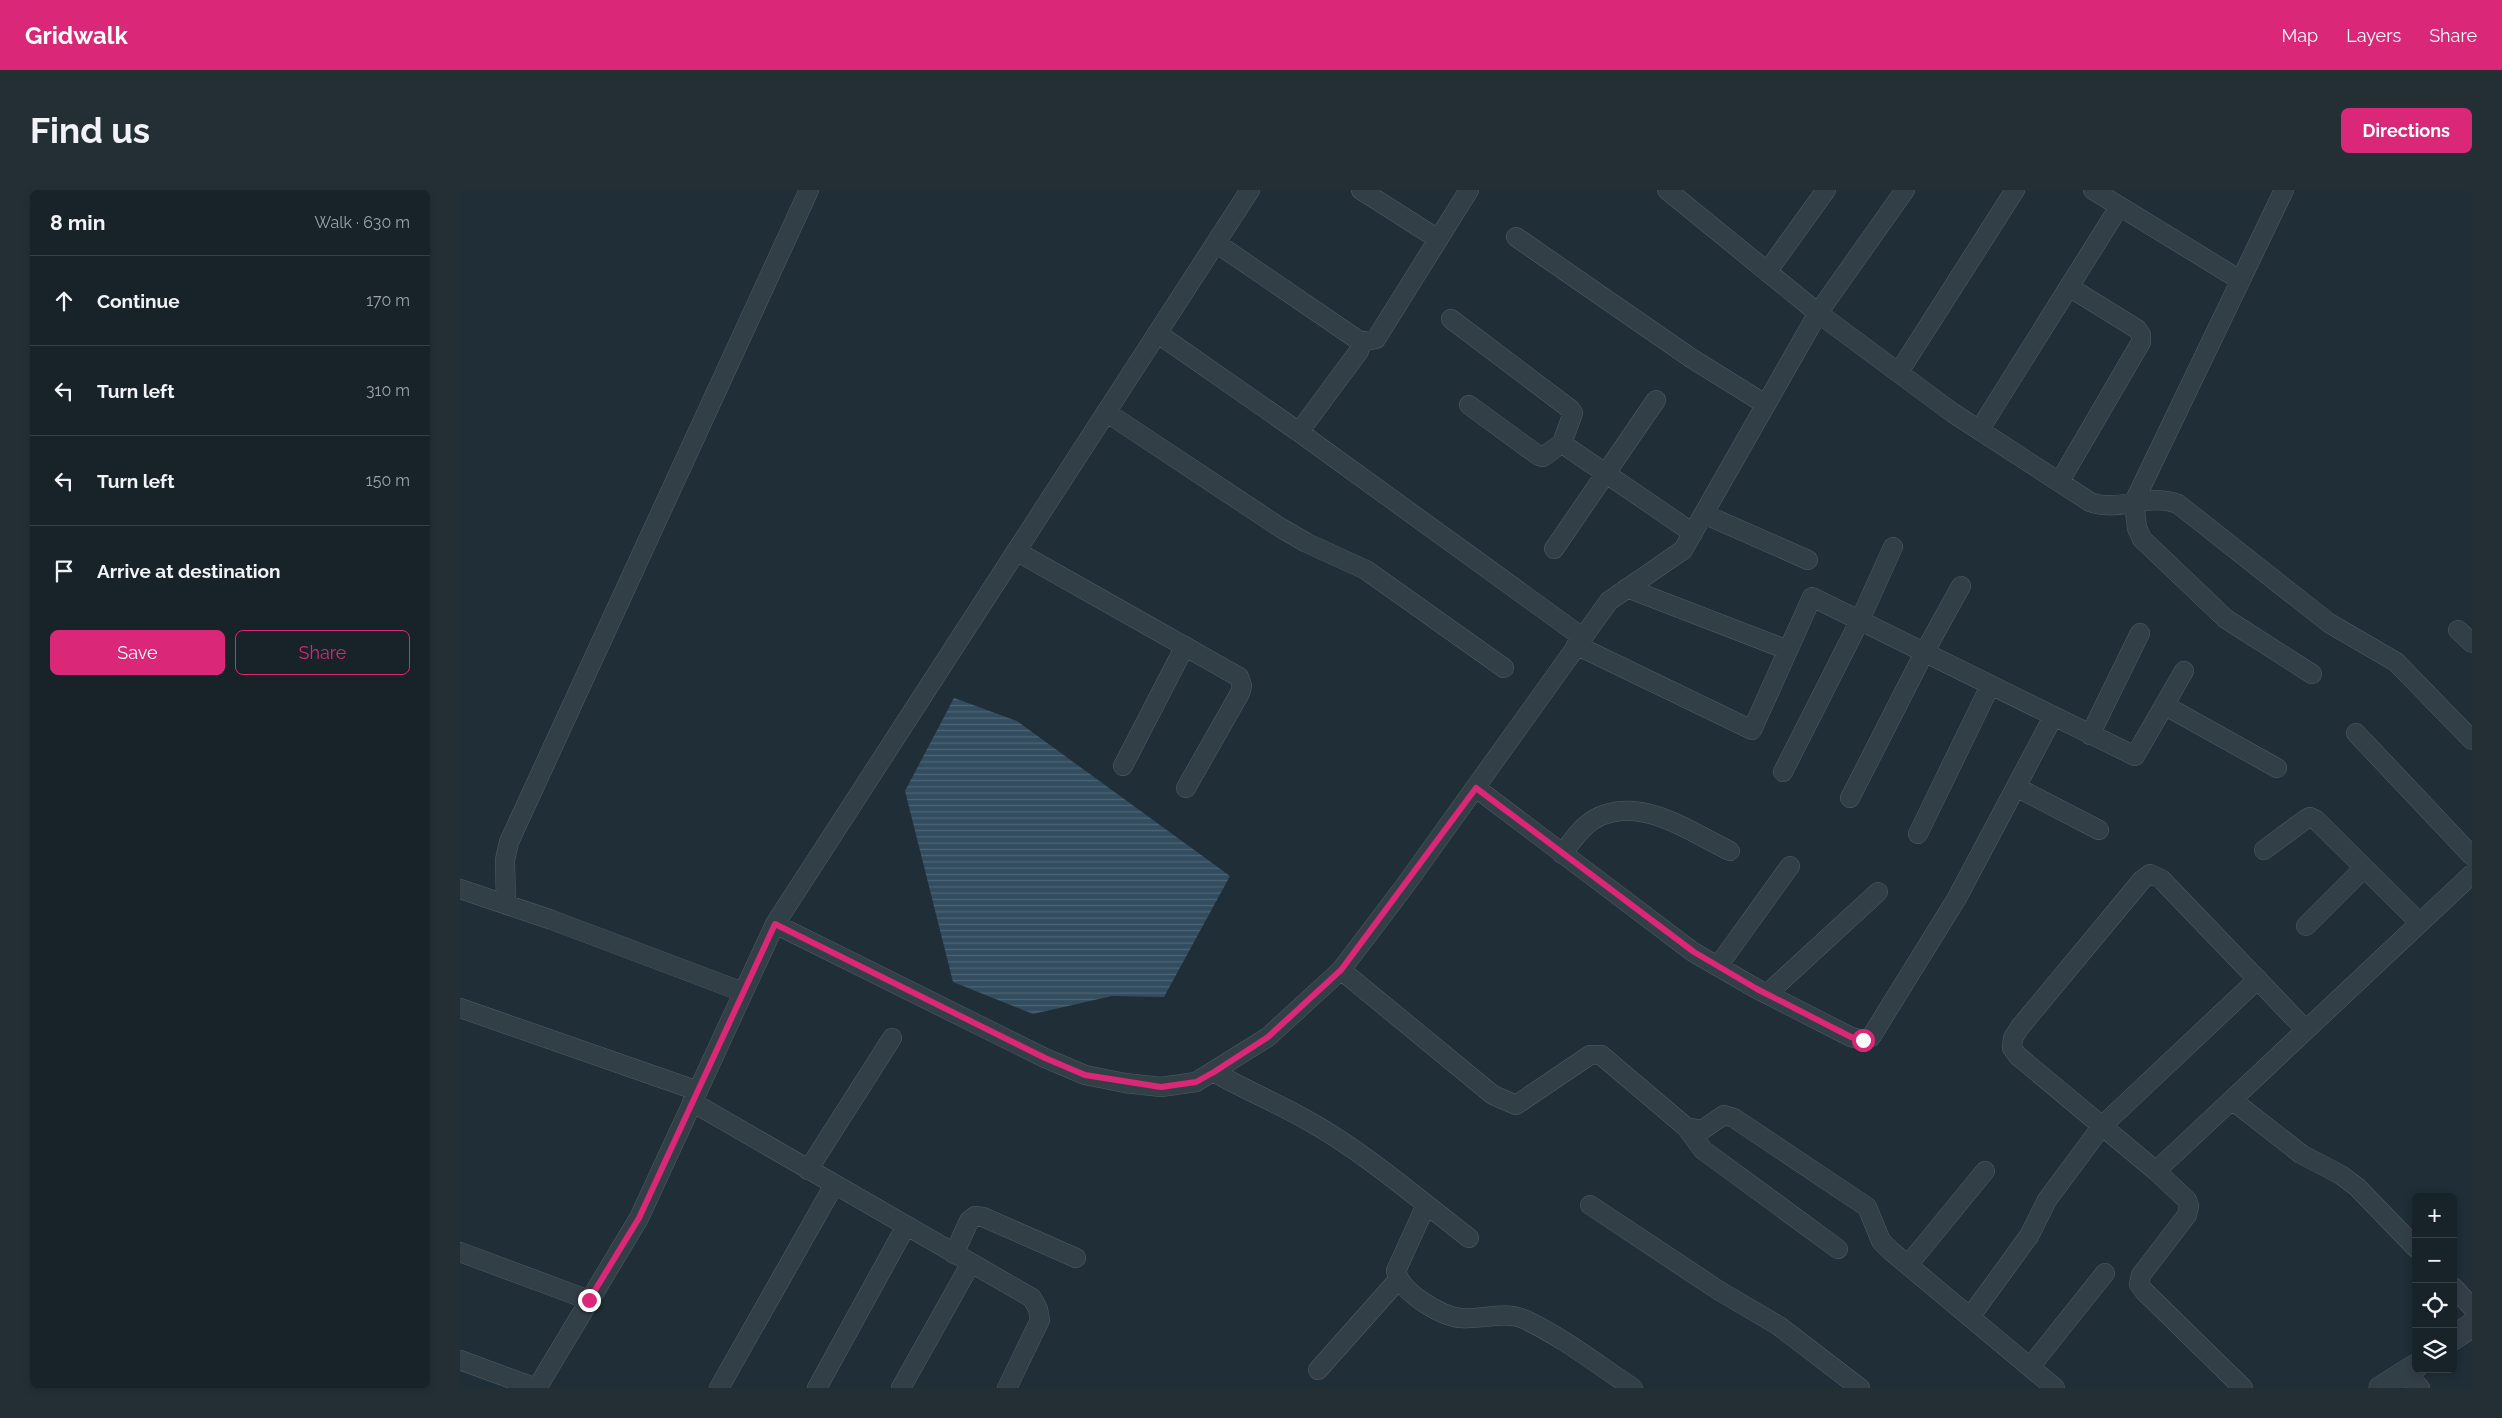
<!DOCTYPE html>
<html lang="en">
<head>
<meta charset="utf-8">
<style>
  :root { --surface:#172229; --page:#242f35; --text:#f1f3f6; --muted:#9ea4a8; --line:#363f46; --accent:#db2777 }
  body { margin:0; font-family:Raleway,sans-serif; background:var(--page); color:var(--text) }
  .controls { position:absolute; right:15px; bottom:15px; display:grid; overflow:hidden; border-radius:8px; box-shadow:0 2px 8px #0003 }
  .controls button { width:45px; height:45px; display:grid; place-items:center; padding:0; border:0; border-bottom:1px solid var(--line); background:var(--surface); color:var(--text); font:25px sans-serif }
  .stop { position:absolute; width:15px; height:15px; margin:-11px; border:4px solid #db2777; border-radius:50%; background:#fff }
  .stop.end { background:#db2777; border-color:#fff; box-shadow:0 1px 5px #0008 }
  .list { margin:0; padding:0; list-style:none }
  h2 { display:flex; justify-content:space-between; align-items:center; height:65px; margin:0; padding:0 20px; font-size:21px }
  h2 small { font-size:16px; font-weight:400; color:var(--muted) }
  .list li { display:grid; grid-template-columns:32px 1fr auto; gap:15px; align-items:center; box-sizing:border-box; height:90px; padding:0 20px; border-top:1px solid var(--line) }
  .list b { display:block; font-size:19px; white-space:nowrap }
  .list em { font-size:16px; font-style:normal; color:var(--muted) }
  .actions { display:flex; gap:10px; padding:15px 20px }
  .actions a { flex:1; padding:11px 0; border:1px solid var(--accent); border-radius:8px; text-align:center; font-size:18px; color:var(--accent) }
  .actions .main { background:var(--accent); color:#fff }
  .icon { flex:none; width:28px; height:28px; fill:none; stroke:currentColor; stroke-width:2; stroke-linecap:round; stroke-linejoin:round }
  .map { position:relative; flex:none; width:2012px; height:1198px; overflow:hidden; border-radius:8px }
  header { display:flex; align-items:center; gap:30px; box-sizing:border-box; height:70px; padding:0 25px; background:var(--accent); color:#fff }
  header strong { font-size:24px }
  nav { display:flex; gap:28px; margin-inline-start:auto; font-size:18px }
  .intro { display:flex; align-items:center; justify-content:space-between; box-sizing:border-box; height:120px; padding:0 30px }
  h1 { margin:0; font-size:35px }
  .button { padding:12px 22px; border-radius:8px; background:var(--accent); color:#fff; font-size:18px; font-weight:700 }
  main { display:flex; gap:30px; padding:0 30px }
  aside { flex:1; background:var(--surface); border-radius:8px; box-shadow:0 2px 8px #0003 }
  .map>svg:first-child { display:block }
  .water { fill:url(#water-rules) }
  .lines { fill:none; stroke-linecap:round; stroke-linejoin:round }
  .minor-casing { stroke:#505d65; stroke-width:20 }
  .tertiary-casing { stroke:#505d65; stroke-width:25 }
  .minor { stroke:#333f47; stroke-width:19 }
  .tertiary { stroke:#333f47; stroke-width:24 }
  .route { stroke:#db2777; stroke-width:6 }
</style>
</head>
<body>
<header>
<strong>Gridwalk</strong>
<nav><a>Map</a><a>Layers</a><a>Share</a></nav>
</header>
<div class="intro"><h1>Find us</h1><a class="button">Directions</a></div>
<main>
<aside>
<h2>8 min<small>Walk · 630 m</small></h2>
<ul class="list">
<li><svg class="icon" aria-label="ahead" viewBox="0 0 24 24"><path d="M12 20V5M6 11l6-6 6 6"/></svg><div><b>Continue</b></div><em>170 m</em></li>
<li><svg class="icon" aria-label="left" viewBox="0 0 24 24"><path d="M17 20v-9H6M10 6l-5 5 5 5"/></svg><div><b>Turn left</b></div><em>310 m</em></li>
<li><svg class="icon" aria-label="left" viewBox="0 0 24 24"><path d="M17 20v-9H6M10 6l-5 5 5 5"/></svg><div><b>Turn left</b></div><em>150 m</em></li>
<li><svg class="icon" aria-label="arrive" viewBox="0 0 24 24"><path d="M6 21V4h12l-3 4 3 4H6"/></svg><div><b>Arrive at destination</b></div></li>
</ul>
<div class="actions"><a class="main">Save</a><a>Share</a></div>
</aside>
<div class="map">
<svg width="2012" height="1198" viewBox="0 0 2012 1198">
  <defs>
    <pattern id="water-rules" width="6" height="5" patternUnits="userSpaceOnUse" patternTransform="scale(1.25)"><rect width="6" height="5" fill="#324d5f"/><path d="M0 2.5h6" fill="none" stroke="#4d6574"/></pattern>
  </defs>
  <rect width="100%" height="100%" fill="#1f2e37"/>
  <!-- water -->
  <path class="water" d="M494,508L557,531L770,686L704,807L652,806L573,824L493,792L445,601Z"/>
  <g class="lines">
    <defs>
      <path id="minor" d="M901,0L978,49
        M1207,0L1358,123L1493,223L1630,312C1658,323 1689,302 1718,314L1869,433L1936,472L2012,550
        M1633,0L1780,90
        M1824,0L1674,312L1677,338L1682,349L1766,429L1852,484
        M1056,47L1231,168L1305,214
        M756,53L901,152L899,161L839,242
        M1307,82L1366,0
        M991,129L1110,219L1113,223L1102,253L1107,257L1233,343
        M697,143L839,242L1122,447
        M901,152L916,149L1009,0
        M1439,182L1555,0
        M1009,215L1079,266L1083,267L1102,253
        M646,222L821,338L847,353L906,380L1044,478
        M1520,239L1659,17
        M1600,291L1681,152V145L1677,139L1609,97
        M1244,324L1348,370
        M1094,359L1196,210
        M556,361L779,487L782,496L780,503L726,598
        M1167,398L1328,460
        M1998,440L2012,453
        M1116,455L1292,540L1352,407L1675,566L1724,481
        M1704,515L1817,578
        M1896,543L2012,666
        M1630,545L1680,443
        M663,576L725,456
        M1323,582L1400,430L1433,357
        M1556,597L1639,640
        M1016,598L1233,762L1297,799L1391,847L1403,850L1411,847L1497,708L1593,527
        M1390,608L1464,463L1501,396
        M1458,644L1530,496
        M1804,660L1846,629L1850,627L1856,630L1960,733
        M1102,664C1111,653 1120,638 1133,630C1178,603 1230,642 1270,661
        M0,699L92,730L283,802
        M46,714L45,670L49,652L349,0
        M315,734L585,868L625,885L665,893L701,897L736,892L808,847L881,780L944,697L1149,411L1223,360L1358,123L1445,0
        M1846,736L1904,678
        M1258,776L1330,676
        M881,780L1033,905L1056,915L1130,865H1141L1226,937L1242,940L1264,925L1274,928L1407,1017L1421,1051L1431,1061L1595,1198
        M1307,804L1418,702
        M0,818L238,901
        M754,882C783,899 815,912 845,929C902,960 957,1008 1009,1048
        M1772,910L1841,964L1881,985L1897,997L1956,1058
        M232,912L572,1108L578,1119L580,1130L547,1198
        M1226,937L1243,960L1378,1059
        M348,980L432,848
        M1696,981L2012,684
        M966,1015L936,1081C941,1102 980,1126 1001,1128C1023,1130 1045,1120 1066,1130C1104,1148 1138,1175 1173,1198
        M1130,1015L1258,1100L1319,1136L1400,1198
        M0,1062L129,1110
        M494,1064L509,1031L515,1026L523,1027L616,1068
        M1448,1075L1525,981
        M1993,1097L2012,1117
        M1510,1127L1569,1046L1587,1010L1642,936L1798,789
        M0,1170L76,1198
        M1570,1177L1645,1083
        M858,1180L938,1090
        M1947,1183L1960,1198
        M77,1198L179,1028L315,734L790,0
        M259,1198L374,995
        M357,1198L446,1036
        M441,1198L511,1073
        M1783,1198L1684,1101L1679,1094L1681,1085L1727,1025L1729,1016L1727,1010L1696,981L1558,866L1552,858L1553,848L1560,837L1682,690L1690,684L1701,689L1846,840"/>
      <path id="tertiary" d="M1993,1148L2012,1135
        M1921,1198L1956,1176"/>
    </defs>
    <!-- minor casing -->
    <use href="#minor" class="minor-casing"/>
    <!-- tertiary casing -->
    <use href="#tertiary" class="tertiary-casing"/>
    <!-- minor -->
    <use href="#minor" class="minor"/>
    <!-- tertiary -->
    <use href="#tertiary" class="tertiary"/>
  </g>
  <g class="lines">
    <!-- route -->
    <path class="route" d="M129,1110L179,1028L315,734L585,868L625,885L701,897L736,892L754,882L808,847L881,780L1016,598L1234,762L1297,799L1391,847L1403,850"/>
  </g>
</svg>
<div class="controls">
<button>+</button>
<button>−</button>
<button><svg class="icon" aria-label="locate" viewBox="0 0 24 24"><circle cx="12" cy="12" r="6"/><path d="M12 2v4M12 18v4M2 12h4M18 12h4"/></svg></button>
<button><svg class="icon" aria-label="layers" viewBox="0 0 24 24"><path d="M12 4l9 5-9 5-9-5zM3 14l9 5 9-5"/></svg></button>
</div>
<div class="stop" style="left:1403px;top:850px"></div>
<div class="stop end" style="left:129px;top:1110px"></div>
</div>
</main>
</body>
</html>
